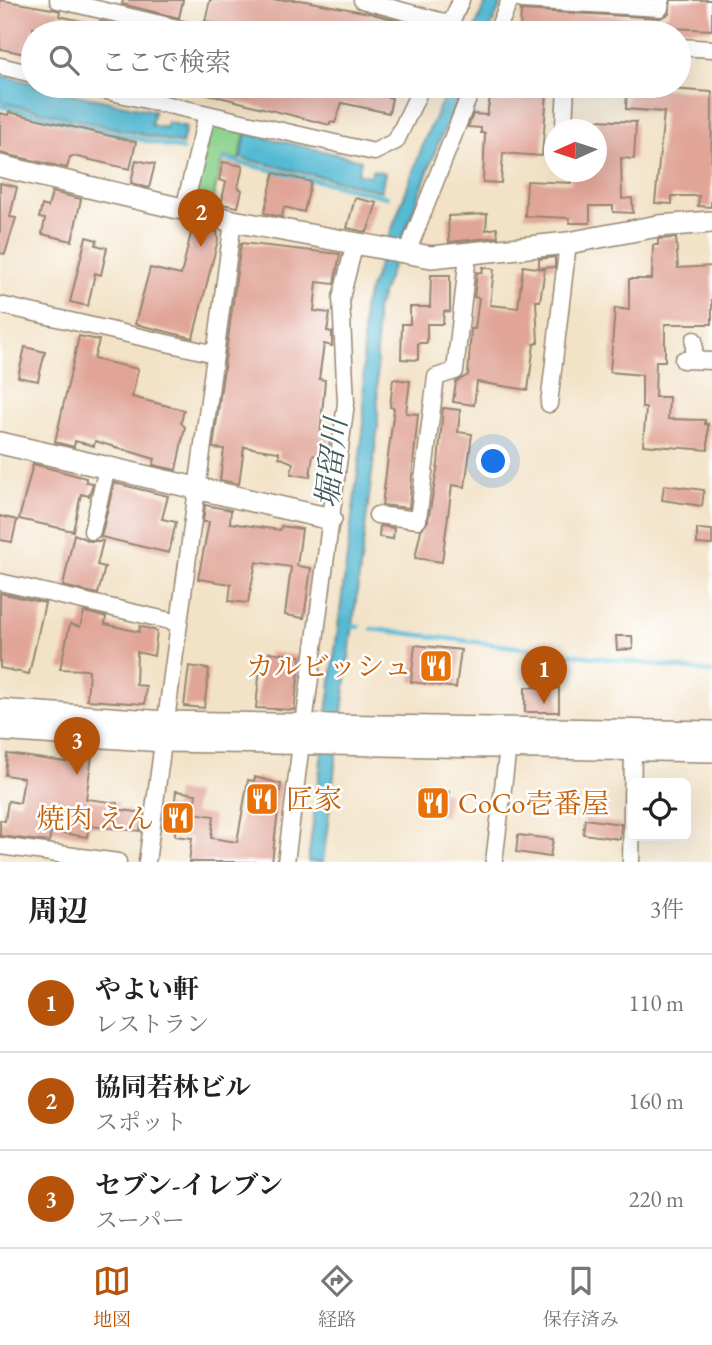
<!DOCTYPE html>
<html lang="ja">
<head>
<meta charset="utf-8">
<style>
  :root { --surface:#fff; --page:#f2f2f2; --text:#222; --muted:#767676; --line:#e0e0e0; --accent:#b45309 }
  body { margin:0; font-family:"EB Garamond","Noto Serif JP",serif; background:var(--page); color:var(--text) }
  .controls { position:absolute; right:21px; bottom:21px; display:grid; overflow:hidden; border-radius:10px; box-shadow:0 7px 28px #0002 }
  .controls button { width:63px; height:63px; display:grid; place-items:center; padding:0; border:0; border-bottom:2px solid var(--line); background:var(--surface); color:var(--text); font:35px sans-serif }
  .compass { position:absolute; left:544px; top:119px; width:63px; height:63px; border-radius:50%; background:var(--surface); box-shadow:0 7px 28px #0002; rotate:267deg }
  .you { position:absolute; left:494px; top:462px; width:24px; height:24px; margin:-18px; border:5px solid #fff; border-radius:50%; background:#1a73e8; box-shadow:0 0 0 10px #1a73e833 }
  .badge { display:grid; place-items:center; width:46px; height:46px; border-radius:50%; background:var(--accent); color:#fff; font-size:23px; font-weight:700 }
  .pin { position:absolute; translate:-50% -58px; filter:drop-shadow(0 2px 4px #0008) }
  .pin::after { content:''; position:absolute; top:37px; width:24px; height:21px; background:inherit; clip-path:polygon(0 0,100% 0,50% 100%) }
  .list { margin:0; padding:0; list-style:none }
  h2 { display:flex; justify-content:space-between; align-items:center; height:91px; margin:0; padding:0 28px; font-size:30px }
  h2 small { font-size:23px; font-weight:400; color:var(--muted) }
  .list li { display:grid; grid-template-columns:46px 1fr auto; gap:21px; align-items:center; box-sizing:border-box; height:98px; padding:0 28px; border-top:2px solid var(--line) }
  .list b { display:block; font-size:26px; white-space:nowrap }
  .list p { margin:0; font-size:23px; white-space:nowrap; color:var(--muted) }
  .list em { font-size:23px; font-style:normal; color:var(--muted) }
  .icon { flex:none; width:38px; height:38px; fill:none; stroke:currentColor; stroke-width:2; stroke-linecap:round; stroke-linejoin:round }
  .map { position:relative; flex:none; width:712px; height:862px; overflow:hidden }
  .search { position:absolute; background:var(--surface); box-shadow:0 7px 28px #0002; left:21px; right:21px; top:21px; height:77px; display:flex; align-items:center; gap:18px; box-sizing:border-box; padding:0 24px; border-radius:38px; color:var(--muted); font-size:26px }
  .sheet { height:385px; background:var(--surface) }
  nav { display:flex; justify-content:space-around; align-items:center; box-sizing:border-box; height:98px; border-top:2px solid var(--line); background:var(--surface); font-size:19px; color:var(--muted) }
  nav a { display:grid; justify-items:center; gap:4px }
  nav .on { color:var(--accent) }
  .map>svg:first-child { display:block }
  .green { fill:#8ad18c; stroke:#627e55; stroke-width:2 }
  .water { fill:#54bad3; stroke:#487278; stroke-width:2 }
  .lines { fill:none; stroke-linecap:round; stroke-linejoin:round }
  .stream { stroke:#54bad3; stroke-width:4.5 }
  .building { fill:#e1a598 }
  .street-casing { stroke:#968672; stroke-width:19 }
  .secondary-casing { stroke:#968672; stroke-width:24 }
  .street { stroke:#fff; stroke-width:16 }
  .secondary { stroke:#fff; stroke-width:21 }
  .labels { text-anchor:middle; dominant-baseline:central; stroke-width:5; stroke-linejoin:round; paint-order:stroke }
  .food-label { font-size:28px; fill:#c56008; stroke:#fff; text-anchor:end }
  .water-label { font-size:30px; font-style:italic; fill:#445c5d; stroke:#fff }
</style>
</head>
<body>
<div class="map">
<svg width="712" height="862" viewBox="0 0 712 862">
  <rect width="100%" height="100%" fill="#fff"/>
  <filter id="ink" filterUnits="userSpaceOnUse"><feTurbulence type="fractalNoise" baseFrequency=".0143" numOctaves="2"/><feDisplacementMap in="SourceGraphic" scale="14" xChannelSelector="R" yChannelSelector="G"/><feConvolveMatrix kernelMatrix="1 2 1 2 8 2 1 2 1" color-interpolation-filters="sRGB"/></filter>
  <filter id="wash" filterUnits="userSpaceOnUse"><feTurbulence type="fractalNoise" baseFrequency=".00686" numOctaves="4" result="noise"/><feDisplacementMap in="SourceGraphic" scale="28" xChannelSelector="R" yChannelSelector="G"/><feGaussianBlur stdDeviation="1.57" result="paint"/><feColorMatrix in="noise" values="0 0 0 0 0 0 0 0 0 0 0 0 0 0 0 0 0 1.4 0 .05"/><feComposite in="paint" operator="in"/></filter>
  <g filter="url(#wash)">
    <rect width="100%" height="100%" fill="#f2e2c6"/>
    <!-- green -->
    <path class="green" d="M217,126L245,133L239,160L223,157L211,207L199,204L194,197L210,130Z"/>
    <!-- water -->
    <path class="water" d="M487,0H503L488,33H473Z
      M0,75L33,83V86L154,111L151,125L166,128L167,122L186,127L182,144L0,102Z
      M449,86H464L438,144L376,310L378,426L323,862H308L364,424L363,308L425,139Z
      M246,133L361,160L358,174L371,176L372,170L385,173L381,191L240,158Z"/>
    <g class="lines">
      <!-- stream -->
      <path class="stream" d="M509,32L532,33
        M0,106L182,149
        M224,159L387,197
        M346,626L359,627
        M372,629L712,672"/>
    </g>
    <g id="blocks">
      <!-- building -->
      <path class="building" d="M0,0L52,9L60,11L59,16L99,25L100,21L149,32L56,33L33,28V56L16,52L0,49Z
        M123,0H183L179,18L122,4Z
        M210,0H300L369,13L432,30L431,33H240L241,30L205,21Z
        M671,0H712V30L650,27V33H569L520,29L521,10L660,18L669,14Z
        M197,86H252L280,92L281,86H359L358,90L392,98L389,113L342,103L335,123L330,122V125L196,91Z
        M531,86H545L547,93L542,156L503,153L501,183L483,182L485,133H481V128L468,127L473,114L487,115L491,91L530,93Z
        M627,86L712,92L711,207L698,206L699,196H672V204L655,203L664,112L626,109Z
        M9,112L136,142L130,169L73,156L70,157L67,168L0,153V113L8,115Z
        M597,120L636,122L634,159L621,158L622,199L632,198L633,213L613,212V206H590V223H570L569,218L525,216L527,181L571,183L570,172H597Z
        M136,160L155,164L149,188L131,183Z
        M223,162L243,166L238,188L242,190L238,207L221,204L226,182L219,180Z
        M274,173L311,182L304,212L284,207L282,217L264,213Z
        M0,183L17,187L10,217L16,218L5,254L0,253Z
        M52,192L81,199L72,241L42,234L45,219L39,218L42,205L48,207Z
        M355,198L377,203L367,232L347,228Z
        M487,214L486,230L497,228L498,237L449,242L448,216Z
        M193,225L217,231L218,240L193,338L135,324L150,268L181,275Z
        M86,237L97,240L96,245L107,248L101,275L95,273L88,306L70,302Z
        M676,238L678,268L712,266V324H665V361H656L655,397H669L668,419L705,420V424H708V450L643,445L646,408H642V375L610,372L615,308L629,310V279H652L653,245H658V239Z
        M241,243L340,254L334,284L317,282L314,311L330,313L327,331L332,332V346L324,344L319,379L325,380L320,437L330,438L328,457L313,455L310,477L291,474L293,463L279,457V452L244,447L239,484L220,480L224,449L213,448Z
        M555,257V267L539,268V259Z
        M523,266L545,269L540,301H536L538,343L534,344L528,390L477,382L474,405L453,402L456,382L468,375L471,329H475L479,298L474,297L477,272L482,273L483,267L494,269L490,305L518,308Z
        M431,275H450V312L444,311L443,324H427V343H418V360L401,359L402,324H410V307H430Z
        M79,336L99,340L94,359L138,369L132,397L184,410L181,423L185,427L176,470L153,465L155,459L95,441L94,446L75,441L74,447L55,442Z
        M25,347L45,352L38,381L18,377Z
        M393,379L410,381L406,413L418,414L409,508L382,505L394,408L390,407Z
        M443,408L460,410L458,432L472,434L465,487L452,485L442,562L415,558L421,530L428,521L438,464Z
        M33,464L86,478V482L93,483L89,496L81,494L73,531L19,519Z
        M114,483L168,496L162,519L176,522L169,553L101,537Z
        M664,485L704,490L702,506L662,500Z
        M205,505L231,510L230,523L280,530L281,526L302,529L297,566L311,568L304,618L285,615L291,567L256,562L248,603L229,601L231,584L198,579L209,522H203Z
        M0,516L17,520L12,542L0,540Z
        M380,526L394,528L393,539L379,537Z
        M697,529L712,530V545L697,544Z
        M74,534L90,541H103L97,565L105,567L98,594L63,586Z
        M0,593L45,603L29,674L0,668Z
        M84,612L106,617L105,624L139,632L140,626L157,631L154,656L137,652L136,685L146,686L145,704L87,700L89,670L60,669L70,624L80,627Z
        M616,636H632L633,649L617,650Z
        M415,645L461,650L456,688L411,682Z
        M269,652L301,656L294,710L256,708L261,657L268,658Z
        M189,666L209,669L204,708L184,706Z
        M525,687L559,688V712H525Z
        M67,752L92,755L86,799L118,803L117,809L143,813L140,831L89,826L87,837L51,831L49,842L0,836V820L5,821L8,801L20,803L24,778L5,775L7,754L66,762Z
        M255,777L281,784L272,862H189L192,838L175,836V830L162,828L165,807L174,808L176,791L196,794L193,813L214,816L211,838L237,842L248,780L254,781Z
        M420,789L449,792L446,816L418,813Z
        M585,819L621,824L620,839L583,834Z
        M518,835L553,839L550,857L516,852Z"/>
    </g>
  </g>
  <g filter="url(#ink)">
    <use href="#blocks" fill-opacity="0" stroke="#968672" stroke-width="2"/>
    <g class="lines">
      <defs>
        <path id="street" d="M58,0L199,33
          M362,0L451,24
          M522,0L660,8L661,0
          M447,33L461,0
          M496,33L510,0
          M679,47L712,49
          M0,66L33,74
          M85,86L374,152L396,141L422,86
          M564,125L566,86
          M184,209L207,114
          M407,253L473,86
          M0,305L215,354
          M683,360L712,361
          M694,360V340
          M549,404L568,243
          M377,515L418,520L436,377L455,371L468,255
          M92,531L107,468
          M0,582L179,623
          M304,724L346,403L341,298L355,243
          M0,846L118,862
          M147,862L233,221
          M286,862L301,744
          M494,862L508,747
          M631,862L633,750"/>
        <path id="secondary" d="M0,166L233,221L431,257L568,243L658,226L712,222
          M0,443L331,519
          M0,710L166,722L712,732
          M0,730L163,741L712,751"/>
      </defs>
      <!-- street casing -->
      <use href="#street" class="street-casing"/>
      <!-- secondary casing -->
      <use href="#secondary" class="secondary-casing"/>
      <!-- street -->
      <use href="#street" class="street"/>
      <!-- secondary -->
      <use href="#secondary" class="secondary"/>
    </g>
  </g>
  <!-- icons -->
  <defs>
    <symbol id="restaurant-square" viewBox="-11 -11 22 22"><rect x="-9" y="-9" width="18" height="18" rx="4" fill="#e8710a" stroke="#fff"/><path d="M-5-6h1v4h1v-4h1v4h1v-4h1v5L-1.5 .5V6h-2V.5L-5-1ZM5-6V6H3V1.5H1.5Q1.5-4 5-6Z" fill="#fff"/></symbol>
  </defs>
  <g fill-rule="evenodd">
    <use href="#restaurant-square" x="417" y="647" width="38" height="38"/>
    <use href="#restaurant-square" x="243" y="780" width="38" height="38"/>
    <use href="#restaurant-square" x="414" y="784" width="38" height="38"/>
    <use href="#restaurant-square" x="159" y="799" width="38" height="38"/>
  </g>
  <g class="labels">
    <!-- food labels -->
    <g class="food-label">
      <text x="412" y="666">カルビッシュ</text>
      <text x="286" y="799" text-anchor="start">匠家</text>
      <text x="458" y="803" text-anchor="start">CoCo壱番屋</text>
      <text x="154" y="818">焼肉 えん</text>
    </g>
    <!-- water labels -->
    <g class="water-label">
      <text transform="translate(331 463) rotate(-84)">堀留川</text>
    </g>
  </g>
</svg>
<div class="controls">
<button><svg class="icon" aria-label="locate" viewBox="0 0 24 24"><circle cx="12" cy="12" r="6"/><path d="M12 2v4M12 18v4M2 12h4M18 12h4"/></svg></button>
</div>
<svg class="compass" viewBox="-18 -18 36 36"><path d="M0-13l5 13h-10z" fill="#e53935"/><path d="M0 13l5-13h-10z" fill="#767676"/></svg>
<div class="you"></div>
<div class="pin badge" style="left:544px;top:704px">1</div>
<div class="pin badge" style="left:201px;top:247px">2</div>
<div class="pin badge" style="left:77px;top:775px">3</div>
<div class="search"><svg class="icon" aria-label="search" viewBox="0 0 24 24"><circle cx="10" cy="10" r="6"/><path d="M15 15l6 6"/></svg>ここで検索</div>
</div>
<section class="sheet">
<h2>周辺<small>3件</small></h2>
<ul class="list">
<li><span class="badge">1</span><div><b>やよい軒</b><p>レストラン</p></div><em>110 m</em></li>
<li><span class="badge">2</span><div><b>協同若林ビル</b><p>スポット</p></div><em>160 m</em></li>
<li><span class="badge">3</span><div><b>セブン-イレブン</b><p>スーパー</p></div><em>220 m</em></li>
</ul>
</section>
<nav>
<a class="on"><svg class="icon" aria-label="map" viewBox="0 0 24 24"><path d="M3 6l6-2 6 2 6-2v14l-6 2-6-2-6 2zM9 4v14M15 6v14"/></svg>地図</a>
<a><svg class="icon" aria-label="directions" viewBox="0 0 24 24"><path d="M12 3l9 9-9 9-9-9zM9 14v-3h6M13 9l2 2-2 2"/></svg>経路</a>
<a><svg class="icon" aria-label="saved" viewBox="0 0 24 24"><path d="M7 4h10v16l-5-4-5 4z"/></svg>保存済み</a>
</nav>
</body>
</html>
